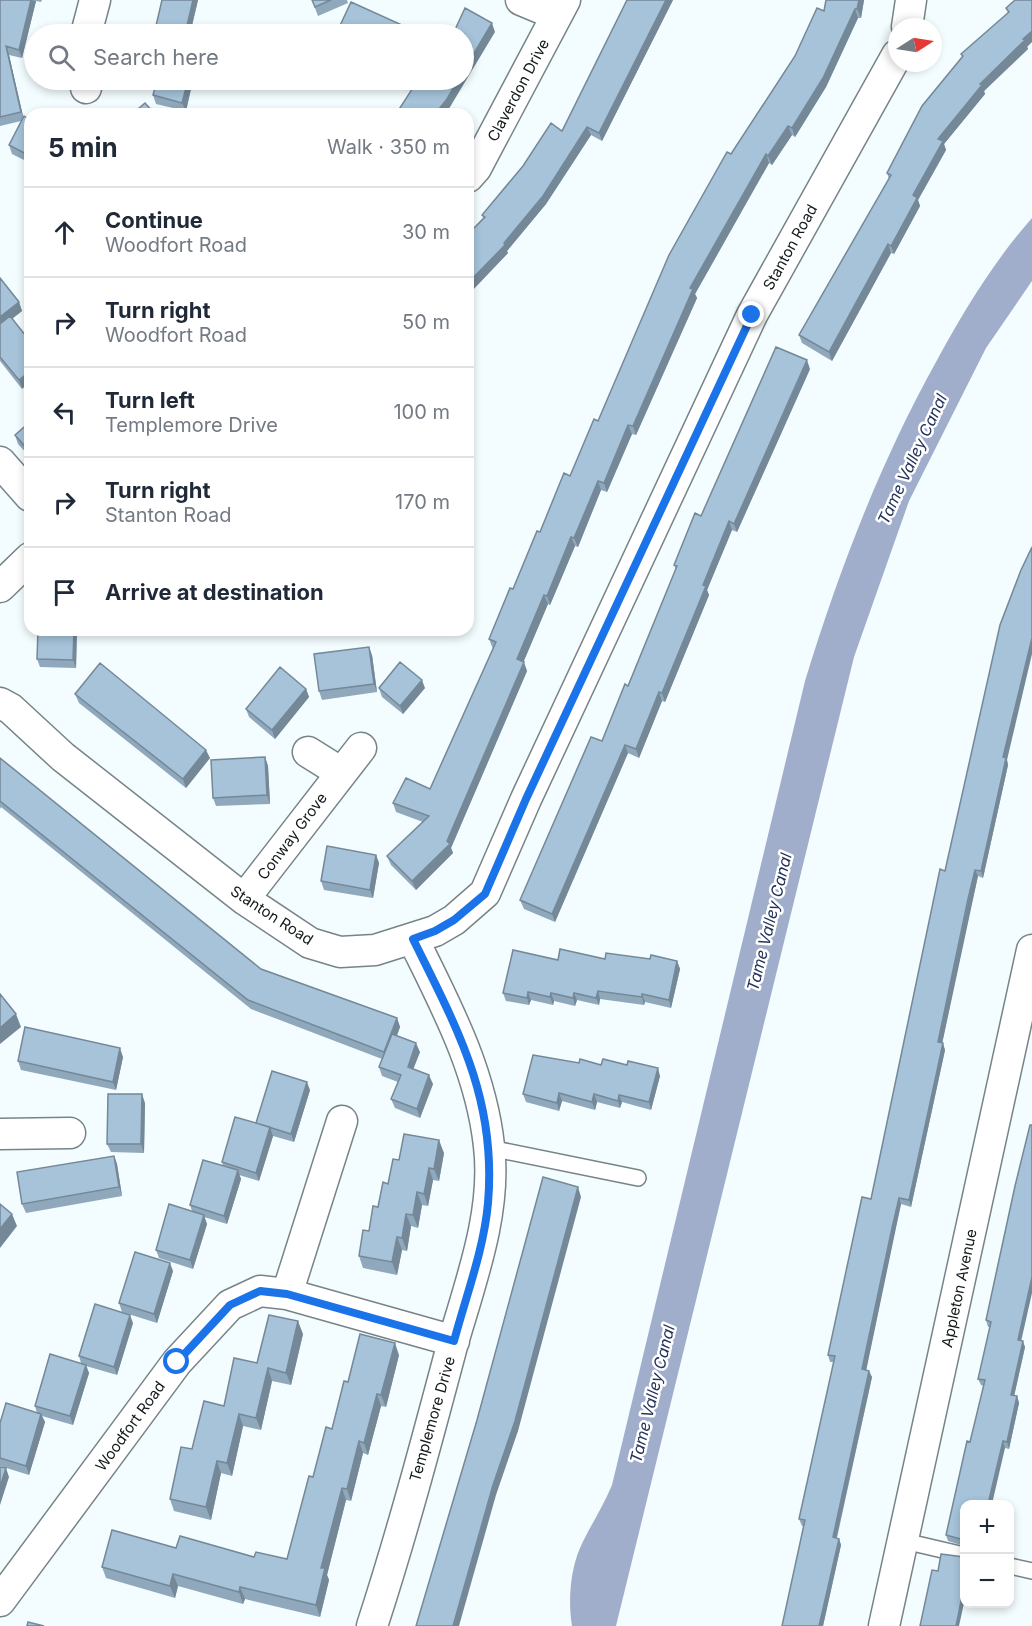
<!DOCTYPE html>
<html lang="en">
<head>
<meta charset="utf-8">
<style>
  :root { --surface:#fff; --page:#f6f6f7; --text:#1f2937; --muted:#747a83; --line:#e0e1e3 }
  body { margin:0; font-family:Inter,sans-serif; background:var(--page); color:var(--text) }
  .controls { position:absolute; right:18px; bottom:18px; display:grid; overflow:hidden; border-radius:12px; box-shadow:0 3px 9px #0003 }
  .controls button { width:54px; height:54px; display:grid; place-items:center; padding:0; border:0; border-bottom:2px solid var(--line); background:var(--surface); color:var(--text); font:30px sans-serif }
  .compass { position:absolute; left:888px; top:18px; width:54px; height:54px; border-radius:50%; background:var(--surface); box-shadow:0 3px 9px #0003; rotate:78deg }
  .stop { position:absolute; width:18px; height:18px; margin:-14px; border:4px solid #1a73e8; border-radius:50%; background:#fff }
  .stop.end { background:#1a73e8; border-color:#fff; box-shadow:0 2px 6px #0008 }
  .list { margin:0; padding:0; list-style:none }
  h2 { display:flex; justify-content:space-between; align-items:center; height:78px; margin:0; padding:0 24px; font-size:26px }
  h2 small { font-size:20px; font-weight:400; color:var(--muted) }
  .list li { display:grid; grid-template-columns:39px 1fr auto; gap:18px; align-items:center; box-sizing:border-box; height:90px; padding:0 24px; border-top:2px solid var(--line) }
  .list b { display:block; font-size:22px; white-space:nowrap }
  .list p { margin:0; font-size:20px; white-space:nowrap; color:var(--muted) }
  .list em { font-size:20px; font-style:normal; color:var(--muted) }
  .icon { flex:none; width:33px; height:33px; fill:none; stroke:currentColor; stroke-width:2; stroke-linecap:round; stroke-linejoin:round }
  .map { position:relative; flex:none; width:1032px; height:1626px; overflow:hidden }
  .search { position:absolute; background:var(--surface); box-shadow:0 3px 9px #0003; left:24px; top:24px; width:450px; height:66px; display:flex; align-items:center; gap:15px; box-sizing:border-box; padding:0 21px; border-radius:33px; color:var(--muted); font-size:22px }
  .panel { position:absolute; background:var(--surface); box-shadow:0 3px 9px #0003; left:24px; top:108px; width:450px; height:528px; border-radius:18px }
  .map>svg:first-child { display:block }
  .water { fill:#a1aecb }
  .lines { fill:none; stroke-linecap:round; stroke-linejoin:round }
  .lane-casing { stroke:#778487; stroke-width:18 }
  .street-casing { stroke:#778487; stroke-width:33 }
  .lane { stroke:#fff; stroke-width:15 }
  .street { stroke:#fff; stroke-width:30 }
  .wall { fill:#8fa8bb }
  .shaded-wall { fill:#748898 }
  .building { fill:#a6c3d9; stroke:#748898; stroke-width:1.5 }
  .route { stroke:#1a73e8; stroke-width:8 }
  .labels { text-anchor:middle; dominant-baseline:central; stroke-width:5; stroke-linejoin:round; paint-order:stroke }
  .street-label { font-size:15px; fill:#14191b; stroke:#fff }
  .water-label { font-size:16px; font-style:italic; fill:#23325a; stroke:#fff }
</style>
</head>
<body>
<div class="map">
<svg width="1032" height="1626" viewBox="0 0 1032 1626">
  <rect width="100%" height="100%" fill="#f3fcfe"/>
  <!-- water -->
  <path class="water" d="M1032,218V281L986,348L909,501L854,657L616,1626H572C568,1602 570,1571 580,1548C590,1526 603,1507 612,1485L805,681C839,570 880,463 936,362C963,312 994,261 1032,218Z"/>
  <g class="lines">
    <defs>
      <path id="lane" d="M490,1148L638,1178
        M904,1541L964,1555
        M1010,1566L1032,1571"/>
      <path id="street" d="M521,0L557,15
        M907,27L911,0
        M86,34L95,0
        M85,80L86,88
        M468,177L476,168L565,0
        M0,462L30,496
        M0,587L30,558
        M0,703L11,709L63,757L244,899L310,943L340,952L375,950L435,931L454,920L485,893L526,799L752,315L897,55
        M308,752L340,772
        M244,899L361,748
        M0,1134L70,1133
        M287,1294L342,1121
        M0,1601L177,1362L230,1305L260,1291L287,1294L454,1341
        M372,1626C402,1534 427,1440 452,1346C470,1283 497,1213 489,1146C481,1071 446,1006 413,939
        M884,1626L1032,950"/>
    </defs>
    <!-- lane casing -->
    <use href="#lane" class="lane-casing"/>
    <!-- street casing -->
    <use href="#street" class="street-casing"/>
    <!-- lane -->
    <use href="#lane" class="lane"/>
    <!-- street -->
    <use href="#street" class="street"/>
  </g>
  <!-- wall -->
  <path class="wall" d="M0,0H42L41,2L36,1L22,58L9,55L23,117L30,120V163L12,154L9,145L21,121L0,126Z
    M162,0H198L190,34H156L155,30Z
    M312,0H347L348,3L318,16Z
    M627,0H673L602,141L591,135L546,204L507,251L508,253L468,295V234L483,218L482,215L562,131Z
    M826,0H864L861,18H858L826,87L795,137L792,135L772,165L769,163L695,294L697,298L636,435L632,434L607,492L601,490L578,547L575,546L550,605L548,604L523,662L527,671L451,848L453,853L416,890L391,865L387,856L423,822L396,812L393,803L430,789L493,649L489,639L540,532L598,421L731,154L824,11Z
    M1015,0L1028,49L984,91L985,94L944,144L946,150L918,200L920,206L894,254L891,253L832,361L802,343L799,335L889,179L887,173L962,57L961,54L1008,13L1006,8Z
    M157,80H193L186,111L156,104L153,95Z
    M0,278L19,302L22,311L12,319L22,389L0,361Z
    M810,369L737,532L732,530L707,590L709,595L665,702L662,701L639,758L628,753L555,922L524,909L520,900L602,741L628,686L676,570L674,565L701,516Z
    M30,422V457L18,444L15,435Z
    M77,630L76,668L40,667L37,659Z
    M372,655L377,692L322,700L319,691Z
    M379,688H425L403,714L382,697Z
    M306,689L309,697L275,739L249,717L246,709Z
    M75,694L210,758L186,788L79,703Z
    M265,757L268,766L270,804L216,806L213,798Z
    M0,758L261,969L397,1018L400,1027L397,1036L420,1052L413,1069L433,1084L420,1118L395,1108L391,1099L398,1082L382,1076L379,1067L382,1059L251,1009L1,807L0,809Z
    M1007,760L1008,765L983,878L978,876L971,906L942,1043L945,1050L911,1207L901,1204L894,1235L866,1370L872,1377L837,1538L839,1539L841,1545L823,1626H782L804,1526H802L799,1519L834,1362H830L828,1355L871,1199L945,871Z
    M376,855L379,863L373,898L324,890L321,881Z
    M605,959H650L677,961L680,969L671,1008L645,1002L644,1005L600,999L599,1005L577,1000L575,1006L554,1001L553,1005L531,1000L529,1005L506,1001L503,993L558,960Z
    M123,1057L116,1090L21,1070L18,1061Z
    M579,1063L601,1065L660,1076L651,1110L622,1102L620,1108L597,1102L595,1110L562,1101L559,1111L526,1102L523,1094Z
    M310,1090L294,1142L273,1136L259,1181L239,1175L241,1179L227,1224L204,1217L207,1224L193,1269L159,1258L156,1250L192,1211L190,1205L223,1166L222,1162L256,1123Z
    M145,1103L144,1153L111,1152L107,1144Z
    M444,1153L439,1181L433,1180L428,1206L422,1205L418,1228L411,1226L407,1251L402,1250L397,1275L363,1268L359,1256L399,1160Z
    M114,1156L117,1164L122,1196L26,1213L22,1204Z
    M1015,1186L1021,1340L1025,1347L1014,1396H1017L1019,1403L1009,1449L1005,1448L964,1504V1546L948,1541L946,1535L970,1442L984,1386L981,1385L978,1379L990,1327H988L986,1320Z
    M173,1271L157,1323L122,1312L119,1303Z
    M133,1323L117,1375L86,1366L89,1373L73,1425L42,1416L45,1422L29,1475L0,1466V1423L37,1413L35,1406L81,1363L79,1356Z
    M303,1334L291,1385L272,1381L261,1430L243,1426L232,1476L221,1473L211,1520L174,1511L170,1499L192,1449L224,1406L257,1363Z
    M399,1355L386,1407L381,1406L368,1455L363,1453L351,1501L346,1500L327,1575L329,1580L320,1617L245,1599L243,1604L178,1586L175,1598L106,1578L102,1567L176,1548L254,1557L287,1559L313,1477L332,1429L348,1382Z"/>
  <!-- shaded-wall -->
  <path class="shaded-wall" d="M31,0L36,1L22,58L19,50Z
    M193,0H198L190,34H185Z
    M666,0H673L602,141L599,133Z
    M859,0H864L861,18L857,9Z
    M855,9L858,18L826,87L795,137L792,128Z
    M492,23L495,32L450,107L445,114H435L458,80H464V70Z
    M402,25L405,33L404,34H397Z
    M1032,31V42L1027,47L1028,49L984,91L985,94L944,144L946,150L918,200L920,206L894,254L891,246L938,139L980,84L1023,39Z
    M6,46L9,55L24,120L21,112Z
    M188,80H193L186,111L182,103Z
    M788,126L792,135L772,165L768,156Z
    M587,127L591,135L546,204L507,251L508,253L468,295V283L504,243Z
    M766,154L769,163L695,294L697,298L636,435L633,426L690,288Z
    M888,244L891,253L832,361L829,352Z
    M19,302L22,311L0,328V317Z
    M807,360L810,369L737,532L734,524Z
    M30,371V382L22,389L19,380Z
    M628,425L632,434L607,492L604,483Z
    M598,481L601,490L578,547L574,538Z
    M729,521L732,530L707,590L709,595L665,702L662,693L703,585Z
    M571,537L575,546L550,605L547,596Z
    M544,595L548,604L521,668L517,659Z
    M74,630H77L76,668L73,660Z
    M1032,638V654L1007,760L1008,765L983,878L981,871L1003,757Z
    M369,647L372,655L377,692L374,684Z
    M524,662L527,671L451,848L453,853L416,890L412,881L447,841Z
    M422,680L425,688L403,714L400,706Z
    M306,689L309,697L275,739L272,730Z
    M659,692L662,701L639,758L636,749Z
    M625,745L628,753L555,922L552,914Z
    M206,750L210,758L186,788L183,779Z
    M265,757L268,766L270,804L267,795Z
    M376,855L379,863L373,898L370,890Z
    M975,870L978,876L941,1049L938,1042Z
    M677,961L680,969L671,1008L669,1000Z
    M598,991L600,999L599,1005L596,998Z
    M528,992L531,1000L529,1005L527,998Z
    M551,993L554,1001L553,1005L550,997Z
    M574,993L577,1000L575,1006L573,998Z
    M642,994L645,1002L644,1005L642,997Z
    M16,1014L21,1027L0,1044V1028Z
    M397,1018L400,1027L387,1060L384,1052Z
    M416,1043L420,1052L411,1075L408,1067Z
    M943,1043L945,1050L911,1207L909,1200Z
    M120,1048L123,1057L116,1090L113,1082Z
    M658,1068L660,1076L651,1110L649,1102Z
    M429,1075L433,1084L420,1118L417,1109Z
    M307,1082L310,1090L294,1142L291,1134Z
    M559,1093L562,1101L559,1111L557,1103Z
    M142,1094L145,1103L144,1153L141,1144Z
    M594,1094L597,1102L595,1110L592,1102Z
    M619,1095L622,1102L620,1108L618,1101Z
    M270,1127L273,1136L259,1181L256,1173Z
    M439,1140L444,1153L439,1181L434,1169Z
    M114,1156L117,1164L122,1196L119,1187Z
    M429,1168L433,1180L428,1206L424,1194Z
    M238,1170L241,1179L227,1224L224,1216Z
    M578,1187L581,1197L518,1431L496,1495L459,1626H453Z
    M417,1192L422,1205L418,1228L413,1215Z
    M899,1198L901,1204L865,1376L862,1369Z
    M12,1214L17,1226L0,1248V1229Z
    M406,1214L411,1226L407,1251L402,1238Z
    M204,1215L207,1224L193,1269L190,1260Z
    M397,1237L402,1250L397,1275L392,1262Z
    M170,1263L173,1271L157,1323L154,1314Z
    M1032,1277V1293L1020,1346L1018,1340Z
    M130,1315L133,1323L117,1375L114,1367Z
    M298,1321L303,1334L291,1385L286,1373Z
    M1023,1341L1025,1347L1013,1401L1011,1395Z
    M395,1343L399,1355L386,1407L381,1395Z
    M86,1365L89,1373L73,1425L70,1416Z
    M268,1368L272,1381L261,1430L256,1418Z
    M869,1371L872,1377L835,1544L833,1537Z
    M377,1394L381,1406L368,1455L364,1443Z
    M1017,1396L1019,1403L1009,1449L1007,1442Z
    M41,1414L45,1422L29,1475L26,1466Z
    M239,1414L243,1426L232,1476L227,1463Z
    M359,1441L363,1453L351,1501L347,1489Z
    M1003,1441L1005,1448L992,1504H988Z
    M217,1461L221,1473L211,1520L206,1507Z
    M6,1468L9,1477L0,1505V1487Z
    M342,1488L346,1500L327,1575L329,1580L320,1617L316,1605L321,1568Z
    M839,1539L841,1545L823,1626H819Z
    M173,1574L178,1586L175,1598L170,1586Z
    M964,1586V1603L959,1626H956Z
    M240,1587L245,1599L243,1604L239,1592Z"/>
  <!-- building -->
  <path class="building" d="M0,0H31L19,50L6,46L21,112L0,117Z
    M162,0H193L185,34H173L155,30Z
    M312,0H331L315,7Z
    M627,0H666L599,133L587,127L543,196L504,243L505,245L468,283V234L485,217L482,215L523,166L551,123L562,131Z
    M826,0H859L857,9H855L823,78L792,128L788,126L768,156L766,154L690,288L693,289L633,426L628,425L604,483L598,481L574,538L571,537L547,596L544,595L517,659L524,662L447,841L450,844L412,881L387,856L429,816L393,803L406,778L430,789L496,642L489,639L510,588L513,589L537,531L540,532L564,473L570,476L594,419L598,421L669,255L727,152L731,154L795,56L817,8L824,11Z
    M1015,0H1032V31L1023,39L1025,40L980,84L982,85L938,139L943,141L913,195L917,198L891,246L888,244L829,352L799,335L891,175L887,173L922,106L963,56L961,54L1009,12L1006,8Z
    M351,2L402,25L397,34H343L337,32Z
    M465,8L492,23L464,70V34H453Z
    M157,80H188L182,103L153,95Z
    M418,80H458L447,99L435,114H396Z
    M145,103L155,114H132Z
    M24,116L30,120V156L9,145Z
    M0,278L19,302L0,317Z
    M10,316L30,341V371L19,380L0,357V324Z
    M776,347L807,360L734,524L729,521L703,585L706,586L662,693L659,692L636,749L625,745L552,914L520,900L591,737L602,741L625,684L628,686L677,566L674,565L695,513L701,516Z
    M30,422V452L15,435Z
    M1032,547V638L1003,757L1006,758L981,871L975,870L968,899L938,1042L943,1043L909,1200L899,1198L892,1228L862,1369L869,1371L833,1537L839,1539L819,1626H782L805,1520L799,1519L835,1356L828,1355L862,1197L871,1199L940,869L945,871L1000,625L1021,570Z
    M38,630H74L73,660L37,659Z
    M369,647L374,684L319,691L314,654Z
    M400,662L422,680L400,706L379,688Z
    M100,663L206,750L183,779L75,694Z
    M280,667L306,689L272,730L246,709Z
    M265,757L267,795L213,798L211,760Z
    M0,758L261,969L397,1018L384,1052L248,1000L0,801Z
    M327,846L376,855L370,890L321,881Z
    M560,949L605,959L606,953L650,959L651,955L677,961L669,1000L642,994V997L598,991L596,998L574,993L573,998L551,993L550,997L528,992L527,998L503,993L513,950L558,960Z
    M0,994L16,1014L0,1028Z
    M25,1027L120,1048L113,1082L18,1061Z
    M392,1034L416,1043L408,1067L429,1075L417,1109L391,1099L401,1075L379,1067Z
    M533,1055L579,1063L580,1059L601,1065L603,1059L627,1065L628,1061L658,1068L649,1102L619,1095L618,1101L594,1094L592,1102L559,1093L557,1103L523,1094Z
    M272,1071L307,1082L291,1134L256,1123Z
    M108,1094H142L141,1144H107Z
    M235,1117L270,1127L256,1173L222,1162Z
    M1030,1125H1032V1277L1018,1340L1023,1341L1011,1395L1017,1396L1007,1442L1003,1441L988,1504H964V1540L946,1535L967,1441L970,1442L985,1380L978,1379L991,1322L986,1320L1015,1186Z
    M404,1134L439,1140L434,1169L429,1168L424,1194L417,1192L413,1215L406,1214L402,1238L397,1237L392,1262L359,1256L363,1230L369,1231L373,1206L378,1207L383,1182L388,1184L393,1159L399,1160Z
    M114,1156L119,1187L22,1204L17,1172Z
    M203,1160L238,1170L224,1216L190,1205Z
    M543,1177L578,1187L515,1421L493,1485L453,1626H416L477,1420Z
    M0,1204L12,1214L0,1229Z
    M169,1204L204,1215L190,1260L156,1250Z
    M135,1252L170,1263L154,1314L119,1303Z
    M95,1304L130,1315L114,1367L79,1356Z
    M269,1315L298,1321L286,1373L268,1368L256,1418L239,1414L227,1463L217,1461L206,1507L170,1499L181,1447L192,1449L204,1401L224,1406L234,1358L257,1363Z
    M360,1334L395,1343L381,1395L377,1394L364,1443L359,1441L347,1489L342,1488L321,1568H325L316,1605L240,1587L239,1592L173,1574L170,1586L102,1567L112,1530L176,1548L180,1536L254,1557L256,1552L287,1559L309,1476L313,1477L326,1427L332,1429L344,1381L348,1382Z
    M50,1354L86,1365L70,1416L35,1406Z
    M6,1403L41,1414L26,1466L0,1458V1423Z
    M0,1467L6,1468L0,1487Z
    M941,1554L964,1557V1586L956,1626H920L932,1570L938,1571Z
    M28,1622L44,1626H27Z"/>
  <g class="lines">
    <!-- route -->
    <path class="route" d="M177,1362L230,1305L260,1291L287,1294L454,1341C466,1296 484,1249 488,1203C497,1099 457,1028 413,939L435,931L454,920L485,894L526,799L752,315"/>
  </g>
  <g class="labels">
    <!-- street labels -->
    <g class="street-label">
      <text transform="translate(518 90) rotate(-62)">Claverdon Drive</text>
      <text transform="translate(790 247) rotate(-61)">Stanton Road</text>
      <text transform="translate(292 836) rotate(-53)">Conway Grove</text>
      <text transform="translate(272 915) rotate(33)">Stanton Road</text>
      <text transform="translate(959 1288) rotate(-78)">Appleton Avenue</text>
      <text transform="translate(432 1419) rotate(-74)">Templemore Drive</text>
      <text transform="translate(130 1426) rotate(-54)">Woodfort Road</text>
    </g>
    <!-- water labels -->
    <g class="water-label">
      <text transform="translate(912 459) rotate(-65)">Tame Valley Canal</text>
      <text transform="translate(769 922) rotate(-76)">Tame Valley Canal</text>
      <text transform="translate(652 1394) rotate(-76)">Tame Valley Canal</text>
    </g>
  </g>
</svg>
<div class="controls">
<button>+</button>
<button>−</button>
</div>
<svg class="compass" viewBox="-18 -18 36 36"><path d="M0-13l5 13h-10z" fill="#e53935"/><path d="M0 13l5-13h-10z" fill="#747a83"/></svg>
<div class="stop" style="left:177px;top:1362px"></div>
<div class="stop end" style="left:752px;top:315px"></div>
<div class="search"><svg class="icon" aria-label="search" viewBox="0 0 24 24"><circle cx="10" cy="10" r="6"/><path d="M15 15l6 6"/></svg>Search here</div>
<section class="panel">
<h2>5 min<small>Walk · 350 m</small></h2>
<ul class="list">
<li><svg class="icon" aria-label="ahead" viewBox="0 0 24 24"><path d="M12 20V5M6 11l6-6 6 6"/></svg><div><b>Continue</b><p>Woodfort Road</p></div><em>30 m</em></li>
<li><svg class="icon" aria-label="right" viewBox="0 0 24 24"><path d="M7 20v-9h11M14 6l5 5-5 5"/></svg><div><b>Turn right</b><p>Woodfort Road</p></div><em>50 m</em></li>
<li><svg class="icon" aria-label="left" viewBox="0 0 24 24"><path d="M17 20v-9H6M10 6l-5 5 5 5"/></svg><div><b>Turn left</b><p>Templemore Drive</p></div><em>100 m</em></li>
<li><svg class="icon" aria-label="right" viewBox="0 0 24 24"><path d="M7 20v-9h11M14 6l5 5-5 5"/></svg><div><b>Turn right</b><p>Stanton Road</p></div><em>170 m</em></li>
<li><svg class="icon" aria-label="arrive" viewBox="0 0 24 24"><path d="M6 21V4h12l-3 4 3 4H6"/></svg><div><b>Arrive at destination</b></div></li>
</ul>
</section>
</div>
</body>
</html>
